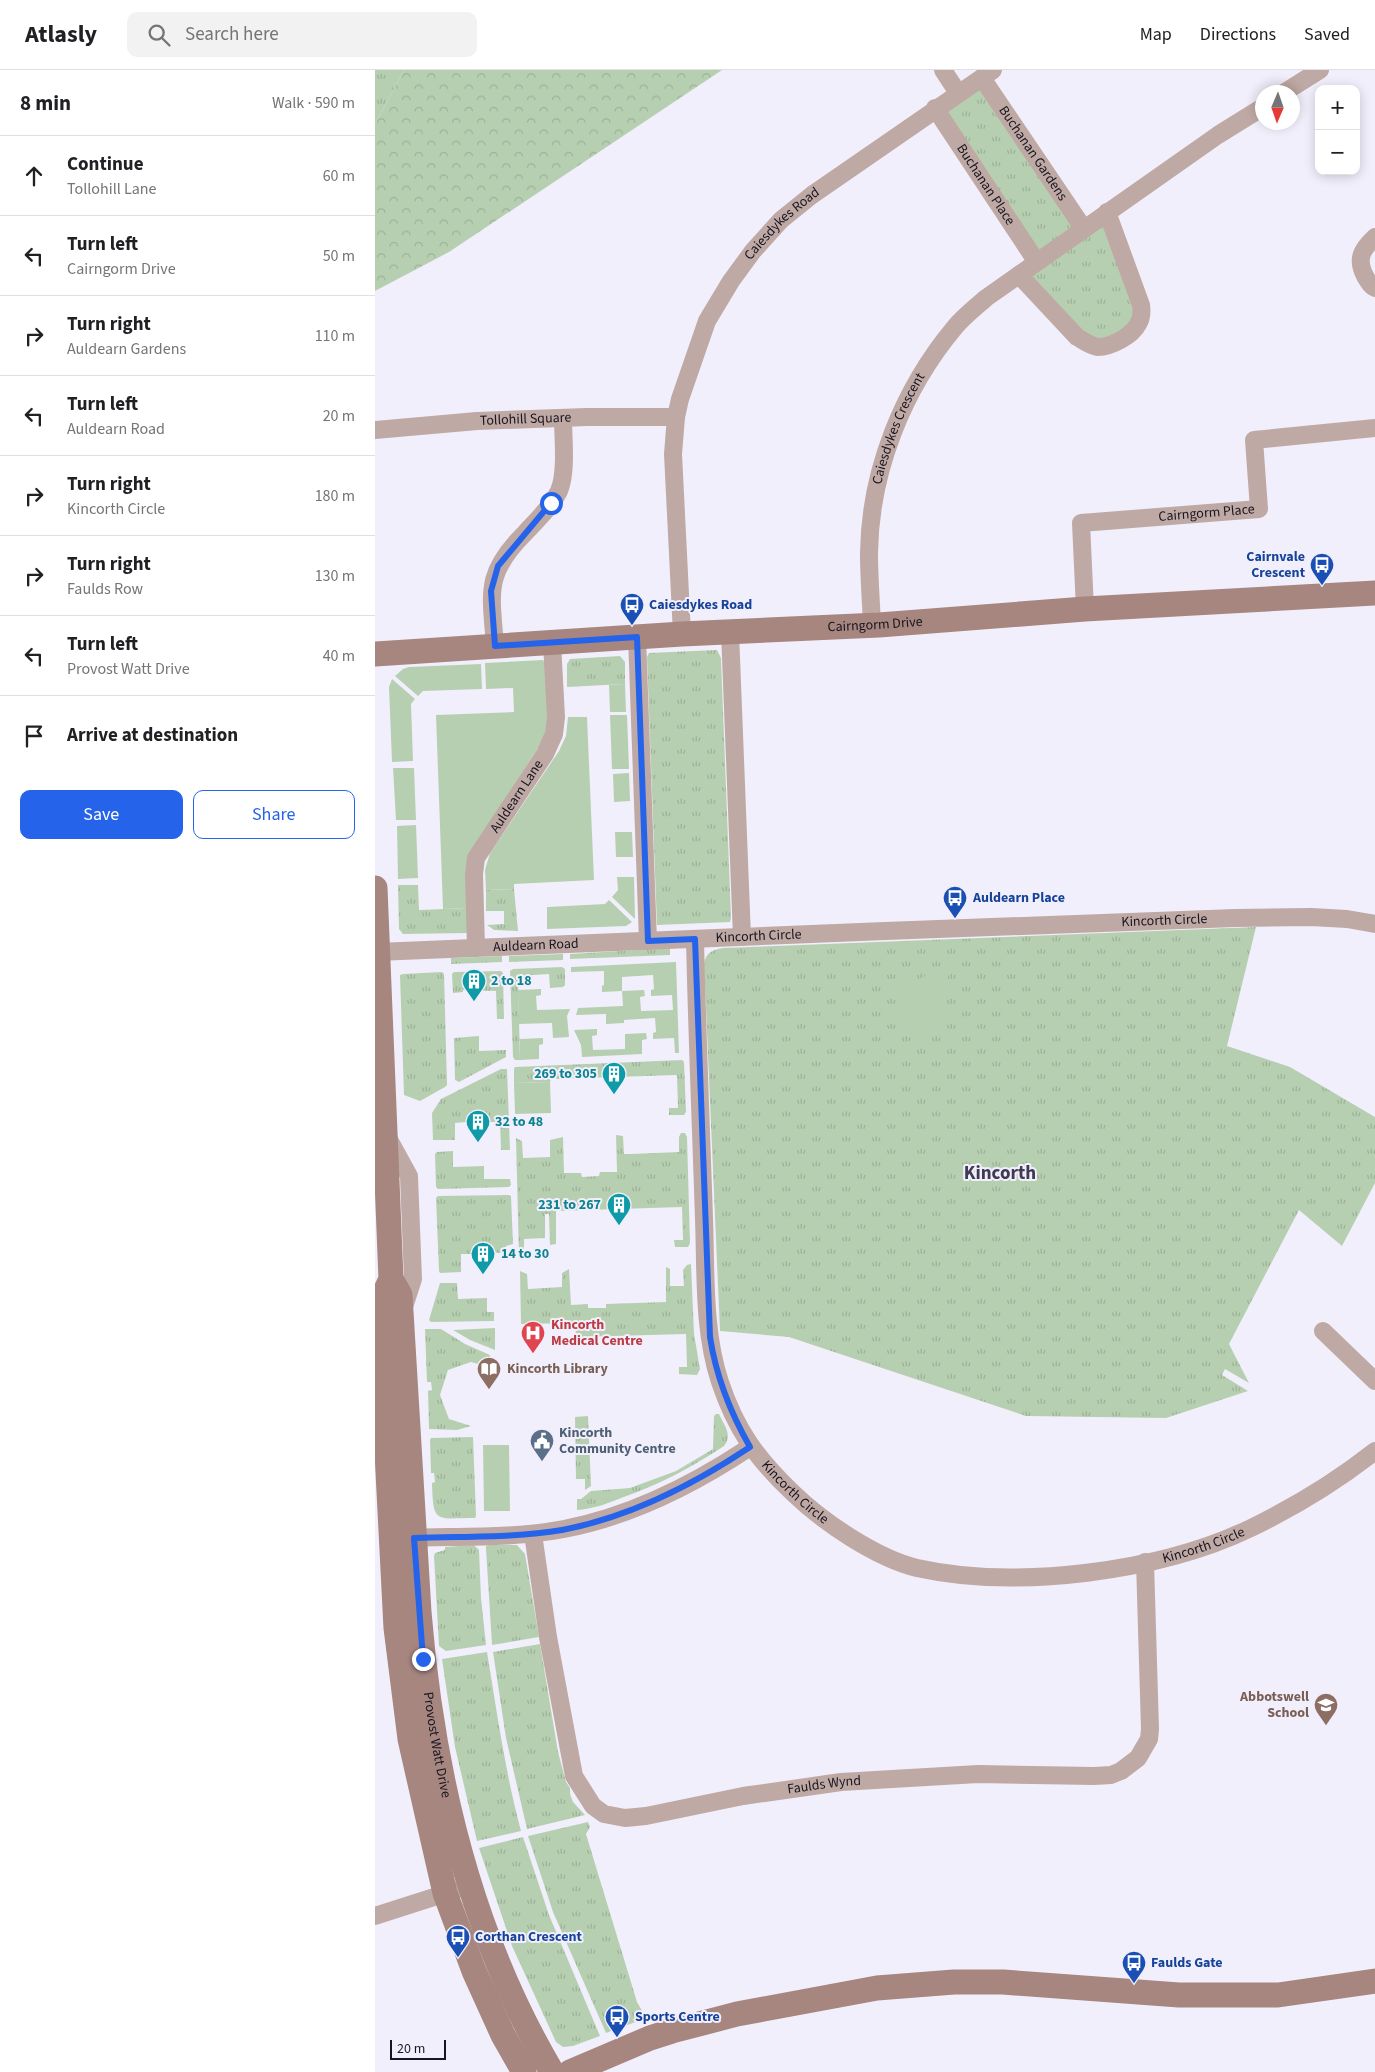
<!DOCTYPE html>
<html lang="en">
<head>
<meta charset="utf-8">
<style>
  :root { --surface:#fff; --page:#f2f2f2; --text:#202124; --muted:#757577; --line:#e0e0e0; --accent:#2563eb }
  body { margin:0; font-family:"Source Sans 3",sans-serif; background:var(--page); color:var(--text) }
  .controls { position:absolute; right:15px; top:15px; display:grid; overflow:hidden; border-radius:10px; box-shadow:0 2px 12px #0003 }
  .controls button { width:45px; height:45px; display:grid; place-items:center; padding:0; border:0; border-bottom:1px solid var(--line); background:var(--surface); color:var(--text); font:25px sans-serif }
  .compass { position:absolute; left:880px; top:15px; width:45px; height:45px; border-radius:50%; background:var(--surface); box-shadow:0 2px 12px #0003; rotate:182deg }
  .scale { position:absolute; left:15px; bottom:12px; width:56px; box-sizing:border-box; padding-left:5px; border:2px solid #181520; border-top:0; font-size:14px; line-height:18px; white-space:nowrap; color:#181520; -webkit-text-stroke:4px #f2effc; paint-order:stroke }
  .stop { position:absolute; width:15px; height:15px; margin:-11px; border:4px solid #2563eb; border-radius:50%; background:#fff }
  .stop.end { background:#2563eb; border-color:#fff; box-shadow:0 1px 5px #0008 }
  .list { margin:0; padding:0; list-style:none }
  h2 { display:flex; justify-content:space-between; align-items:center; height:65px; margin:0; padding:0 20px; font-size:21px }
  h2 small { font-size:16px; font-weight:400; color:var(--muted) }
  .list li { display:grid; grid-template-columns:32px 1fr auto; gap:15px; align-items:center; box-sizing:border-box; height:80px; padding:0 20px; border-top:1px solid var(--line) }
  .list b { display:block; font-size:19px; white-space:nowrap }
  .list p { margin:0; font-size:16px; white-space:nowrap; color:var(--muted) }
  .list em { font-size:16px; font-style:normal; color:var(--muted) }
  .actions { display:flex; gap:10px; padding:15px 20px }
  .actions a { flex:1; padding:11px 0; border:1px solid var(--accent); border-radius:10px; text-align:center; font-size:18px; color:var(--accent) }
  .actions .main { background:var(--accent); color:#fff }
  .icon { flex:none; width:28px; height:28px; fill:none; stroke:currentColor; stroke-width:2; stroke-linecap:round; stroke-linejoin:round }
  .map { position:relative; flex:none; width:1000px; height:2002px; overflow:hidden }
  header { display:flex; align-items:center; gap:30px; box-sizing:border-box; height:70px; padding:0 25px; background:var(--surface); border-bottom:1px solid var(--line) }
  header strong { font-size:24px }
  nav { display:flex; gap:28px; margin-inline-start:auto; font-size:18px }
  .search { width:350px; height:45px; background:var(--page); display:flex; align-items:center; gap:12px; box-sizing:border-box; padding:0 18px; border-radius:10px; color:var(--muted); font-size:19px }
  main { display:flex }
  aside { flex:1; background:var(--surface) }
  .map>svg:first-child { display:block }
  .grass { fill:url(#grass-tufts) }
  .forest { fill:url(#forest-crowns) }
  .garden { fill:#b7cfb1; fill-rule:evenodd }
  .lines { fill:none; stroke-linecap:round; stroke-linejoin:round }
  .street { stroke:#bfa9a4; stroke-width:18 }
  .secondary { stroke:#a6867f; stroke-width:25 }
  .route { stroke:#2563eb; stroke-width:6 }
  .labels { text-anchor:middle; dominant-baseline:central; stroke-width:4; stroke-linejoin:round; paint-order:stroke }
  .street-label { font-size:14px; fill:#181520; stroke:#f2effc }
  .transit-label { font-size:14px; font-weight:bold; fill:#164399; stroke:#f2effc; text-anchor:start }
  .culture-label { font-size:14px; font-weight:bold; fill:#0d838f; stroke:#f2effc; text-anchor:start }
  .health-label { font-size:14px; font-weight:bold; fill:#be3a42; stroke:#f2effc; text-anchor:start }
  .education-label { font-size:14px; font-weight:bold; fill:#785e54; stroke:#f2effc; text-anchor:start }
  .service-label { font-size:14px; font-weight:bold; fill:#4e5e75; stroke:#f2effc; text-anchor:start }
  .district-label { font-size:19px; font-weight:bold; fill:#403b53; stroke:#f2effc }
</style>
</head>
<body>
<header>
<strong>Atlasly</strong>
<div class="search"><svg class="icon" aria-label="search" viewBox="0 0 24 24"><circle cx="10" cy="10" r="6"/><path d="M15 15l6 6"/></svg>Search here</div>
<nav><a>Map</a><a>Directions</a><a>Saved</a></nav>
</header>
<main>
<aside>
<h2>8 min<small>Walk · 590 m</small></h2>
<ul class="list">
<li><svg class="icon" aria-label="ahead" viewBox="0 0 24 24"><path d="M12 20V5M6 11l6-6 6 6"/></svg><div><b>Continue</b><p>Tollohill Lane</p></div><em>60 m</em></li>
<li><svg class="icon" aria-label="left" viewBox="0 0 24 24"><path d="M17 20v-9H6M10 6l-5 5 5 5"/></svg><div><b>Turn left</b><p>Cairngorm Drive</p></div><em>50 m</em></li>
<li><svg class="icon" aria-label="right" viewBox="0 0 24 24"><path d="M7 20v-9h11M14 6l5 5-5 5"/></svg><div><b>Turn right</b><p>Auldearn Gardens</p></div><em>110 m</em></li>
<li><svg class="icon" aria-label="left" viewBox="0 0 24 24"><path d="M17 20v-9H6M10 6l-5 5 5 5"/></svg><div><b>Turn left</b><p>Auldearn Road</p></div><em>20 m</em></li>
<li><svg class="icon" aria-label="right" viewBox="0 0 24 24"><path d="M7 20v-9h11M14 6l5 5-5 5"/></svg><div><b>Turn right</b><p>Kincorth Circle</p></div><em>180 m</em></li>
<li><svg class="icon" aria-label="right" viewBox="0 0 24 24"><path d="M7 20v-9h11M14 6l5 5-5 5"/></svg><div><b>Turn right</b><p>Faulds Row</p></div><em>130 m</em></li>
<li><svg class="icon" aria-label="left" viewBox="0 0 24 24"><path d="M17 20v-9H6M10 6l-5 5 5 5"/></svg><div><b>Turn left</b><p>Provost Watt Drive</p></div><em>40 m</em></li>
<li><svg class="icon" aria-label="arrive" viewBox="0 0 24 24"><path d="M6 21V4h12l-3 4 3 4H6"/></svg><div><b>Arrive at destination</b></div></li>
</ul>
<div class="actions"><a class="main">Save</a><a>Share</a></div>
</aside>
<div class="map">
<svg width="1000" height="2002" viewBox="0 0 1000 2002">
  <defs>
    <pattern id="grass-tufts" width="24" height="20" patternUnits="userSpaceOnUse" patternTransform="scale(1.25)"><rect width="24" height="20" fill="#b7cfb1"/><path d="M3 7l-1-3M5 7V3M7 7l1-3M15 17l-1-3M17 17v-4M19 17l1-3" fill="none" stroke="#9db198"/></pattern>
    <pattern id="forest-crowns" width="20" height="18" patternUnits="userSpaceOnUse" patternTransform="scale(1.25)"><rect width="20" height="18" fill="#b7cfb1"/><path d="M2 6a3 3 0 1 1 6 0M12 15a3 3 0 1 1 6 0" fill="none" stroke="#9db198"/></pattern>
  </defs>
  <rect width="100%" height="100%" fill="#f2effc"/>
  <!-- grass -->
  <path class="grass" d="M0,0H29L0,54Z
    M607,8L709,158L732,142L767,245L722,277L644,205L660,192L560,38Z
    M342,580L346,588L356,848L355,852L282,855L272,587L274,583Z
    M245,586L250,592V614L192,617V594L195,589Z
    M23,815H43L44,840L93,838V863L28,864L24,859Z
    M139,819L143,861L119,860L112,855L129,854V841H111V820Z
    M881,857L852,976L915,997L1000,1047V1113L967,1176L924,1140L854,1274L874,1313L850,1299L847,1305L873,1321L791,1348L651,1346L414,1267L345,1261L329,893C332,882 337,880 348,878Z
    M295,878V885L195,889V884Z
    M188,884V890L134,892V886Z
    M127,886V892L76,894V888Z
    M187,897L190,899V915L188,917L175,918L174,904L143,906L145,990H140L138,987L135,901L138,899Z
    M126,901L128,903L129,949H122L121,921L88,920V922L78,923L77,904L79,902Z
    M67,902L69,904L72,1015L70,1017L45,1031L29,1025L25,905L28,904Z
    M104,966V981L131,980V987L84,1012L80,1010L79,968Z
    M307,990L309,992L311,1042L309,1045H294V1038H303L302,1005L176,1009L175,1012L139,1013V999L140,997Z
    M126,999H132L135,1080H126L125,1052H114L113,1050L80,1053V1070H58L57,1043L66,1029Z
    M306,1063H310L312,1067L315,1173L313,1177H300L299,1170H308L307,1137L181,1141V1174L175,1175L174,1144H170V1168L149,1169V1186L144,1187L141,1068L147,1071L148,1088L175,1087V1070L188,1067L189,1103H206L207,1107L224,1106L225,1102H242L241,1065L248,1066L249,1084H256L304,1082V1067Z
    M78,1081V1097L109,1096V1109H135L136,1115L134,1117L63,1119L61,1117L60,1084L62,1082Z
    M134,1125L136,1126L138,1174L131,1176V1183L97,1182V1184H86V1202L65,1203L64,1201L61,1128L63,1126Z
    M316,1194L319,1264L325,1299L322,1305L304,1304V1297H312L311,1264L201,1267L200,1253L146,1254L145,1201L152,1204L153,1219L187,1217V1203L194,1199L196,1235L213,1234V1238H231V1234L291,1232V1197L295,1199V1216H309L308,1200L312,1195Z
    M65,1213H82L83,1229L112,1228V1242H119V1251L56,1252L54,1250Z
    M120,1258V1280L95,1270L78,1260Z
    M50,1259H66L90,1274L115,1285L117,1298L96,1292L73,1300L65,1325L74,1349L96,1356L82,1360L54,1359L53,1321L57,1320L56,1312H52Z
    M341,1344H344C349,1355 358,1365 349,1376C316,1398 283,1415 246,1428C231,1434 218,1439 202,1440V1429H206L216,1421L255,1418L301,1401L338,1379L339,1346Z
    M213,1346L216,1416L210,1420V1409H201L200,1347Z
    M98,1367L101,1446L100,1448C61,1448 58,1455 57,1413L60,1412L59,1403H56L55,1370L56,1368Z
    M99,1475L104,1480L106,1528L111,1575L71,1581L64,1576L59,1486L60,1483L70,1480V1477Z
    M114,1475H142L150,1484L164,1567L117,1575L111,1479V1476Z
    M165,1574L183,1682L191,1712L195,1718V1724L198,1732L210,1745L152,1759L131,1668L118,1582Z
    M112,1582C122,1642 130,1702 146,1761L102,1771L80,1677L67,1589Z
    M213,1752L215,1757L211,1764L262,1932L271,1948L231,1963L178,1842L153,1766Z
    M148,1767L174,1845L225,1966L198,1976L188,1977L181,1972L137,1876L104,1778Z"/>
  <!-- forest -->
  <path class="forest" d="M29,0H347L74,182L0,221V54Z"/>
  <!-- garden -->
  <path class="garden" d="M168,590L172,596V664L128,732L93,838L68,839L61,645L139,642L138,618L111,619L110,593Z
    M106,594L107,619L48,621L43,626L20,606L28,599L34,597Z
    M17,609L40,629L36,634L38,691L17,692L14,617Z
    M250,614L251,642H235L234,615Z
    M235,645H252L254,699H237Z
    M193,647H212L219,810L139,814V819L111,820L110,800L115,783L184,681L191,666Z
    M18,698H39L41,750H21Z
    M254,703L255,731L239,732L238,704Z
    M41,755L43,808L23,809L22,756Z
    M240,762H257L258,787H241Z
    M242,807H259L260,849L237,827L243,820Z
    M234,830L257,852L251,856L172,859V837L230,834Z
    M301,892L304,983H300L299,968L278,969V963L281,962L280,948L249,950V953L231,954V944L201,945L203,938L248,936L247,921L227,922V916L229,915V901L196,902V897ZM278,905L279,919L276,920V926L297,925L298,940L266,941L265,927L270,926L269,920L247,921V907Z
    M564,901L573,904L569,952L561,961L522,959L520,951L525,940L526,916Z
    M166,919V925L161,926L162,940L195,939L192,946L194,967L178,968L177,953L144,954L143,920Z
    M222,959V965L217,966L218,980L250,979V964L271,963L272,969L267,970V984L207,987L206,975L199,960Z
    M168,968V974L164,975V989L145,990V969Z
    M175,1012L176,1043L140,1044L139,1013Z
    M108,1375H134L135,1441H109Z"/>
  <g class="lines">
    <!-- street -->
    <g class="street">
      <path d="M568,0L583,23"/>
      <path id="s1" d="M607,8L709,159"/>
      <path d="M910,22L945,0"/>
      <path id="s2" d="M560,38L661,191"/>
      <path d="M1000,167C987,179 981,189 990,206C993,211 995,216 1000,218"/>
      <path d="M644,205L702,267C709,271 715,276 723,277C736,277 757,266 763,254C767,248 767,242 766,235L732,142"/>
      <path id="s3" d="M0,360L102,351L212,347H301"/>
      <path id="s4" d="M710,539L706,453L884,439L879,370L1000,358"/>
      <path id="s5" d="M497,555C496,531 494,507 494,483C495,401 528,319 580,257C589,246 601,237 611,228L843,65L888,37"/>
      <path d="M355,562L367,867"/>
      <path id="s6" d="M307,564L298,384L301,347L305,329L332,251L356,211L378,181L406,150L437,125L618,0"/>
      <path d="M262,567L273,871"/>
      <path d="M120,576C116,522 109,504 150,463C162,450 176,437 184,421C192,402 188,368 188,348"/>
      <path id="s7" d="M320,869C322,962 326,1056 329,1149C331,1203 328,1261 345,1312C361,1360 382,1389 418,1423C448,1452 501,1488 542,1498C641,1520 785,1502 876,1458C919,1437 962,1411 1000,1381"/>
      <path id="s8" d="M101,878L99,804L101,788L170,684L179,664L181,647L177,573"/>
      <path id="s9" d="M2,882L510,861L860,848L936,847L972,849L1000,854"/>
      <path d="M12,1066L34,1106L38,1209L28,1240"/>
      <path d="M948,1261L1000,1311"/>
      <path id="s10" d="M158,1464L173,1567L199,1706L218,1736L229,1744L250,1748L271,1746L368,1726L466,1712L603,1704L719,1706L736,1705L746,1701L763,1688L774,1669L775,1659L770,1492"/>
      <path d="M30,1468C82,1466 137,1469 189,1459C257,1446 318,1415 375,1377"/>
      <path d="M0,1846L81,1820"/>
    </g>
    <!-- secondary -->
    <g class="secondary">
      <path id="s11" d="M0,584L307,564L504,555L710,539L1000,523"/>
      <path d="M0,818L16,1209L8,1226L12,1383L21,1558L35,1669L70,1823L99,1901L128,1965L149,2002"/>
      <path id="s12" d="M16,1209L25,1225L44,1542C57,1702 94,1862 177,2002"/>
      <path d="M195,2002L275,1968L297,1961L362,1944L502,1918L579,1912H628L804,1925H903L1000,1911"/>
    </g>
  </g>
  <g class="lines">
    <!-- route -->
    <path class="route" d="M48,1589L39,1468C88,1466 139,1468 187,1460C256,1447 318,1415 375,1377C355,1342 341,1306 335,1267L320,869L273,871L262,567L120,576L116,521L123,496L176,433"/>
  </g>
  <!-- icons -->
  <defs>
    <symbol id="bus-pin" viewBox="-11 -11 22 30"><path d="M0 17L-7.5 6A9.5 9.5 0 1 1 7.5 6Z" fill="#1a4fb4" stroke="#f2effc"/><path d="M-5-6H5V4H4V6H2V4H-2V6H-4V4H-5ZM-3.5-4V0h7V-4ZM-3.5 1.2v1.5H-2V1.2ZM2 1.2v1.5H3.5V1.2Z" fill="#fff"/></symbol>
    <symbol id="building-pin" viewBox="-11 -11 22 30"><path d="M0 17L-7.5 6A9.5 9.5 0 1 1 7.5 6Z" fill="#0f9aa8" stroke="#f2effc"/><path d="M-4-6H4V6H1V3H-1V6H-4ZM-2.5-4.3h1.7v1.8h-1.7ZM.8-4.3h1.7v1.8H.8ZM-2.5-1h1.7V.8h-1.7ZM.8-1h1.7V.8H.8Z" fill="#fff"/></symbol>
    <symbol id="hospital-pin" viewBox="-11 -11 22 30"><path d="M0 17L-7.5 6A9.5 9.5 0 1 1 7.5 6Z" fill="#e0444e" stroke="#f2effc"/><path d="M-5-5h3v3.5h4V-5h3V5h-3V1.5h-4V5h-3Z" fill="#fff"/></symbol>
    <symbol id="library-pin" viewBox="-11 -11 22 30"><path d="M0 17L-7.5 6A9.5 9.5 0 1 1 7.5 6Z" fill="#8d6e63" stroke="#f2effc"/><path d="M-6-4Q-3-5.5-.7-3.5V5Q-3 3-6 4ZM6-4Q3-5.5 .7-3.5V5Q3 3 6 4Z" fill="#fff"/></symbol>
    <symbol id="civic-pin" viewBox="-11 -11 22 30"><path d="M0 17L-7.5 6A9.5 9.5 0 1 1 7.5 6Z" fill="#5c6f8a" stroke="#f2effc"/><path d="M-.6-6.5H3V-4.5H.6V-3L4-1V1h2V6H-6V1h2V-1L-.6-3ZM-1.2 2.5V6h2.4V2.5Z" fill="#fff"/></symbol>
    <symbol id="school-pin" viewBox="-11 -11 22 30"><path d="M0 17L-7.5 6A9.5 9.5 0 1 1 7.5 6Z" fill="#8d6e63" stroke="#f2effc"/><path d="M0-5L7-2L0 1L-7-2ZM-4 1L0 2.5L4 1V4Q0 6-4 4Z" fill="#fff"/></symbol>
  </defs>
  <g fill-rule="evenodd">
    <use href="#bus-pin" x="933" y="481" width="28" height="38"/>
    <use href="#bus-pin" x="243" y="521" width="28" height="38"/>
    <use href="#bus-pin" x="566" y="814" width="28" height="38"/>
    <use href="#building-pin" x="85" y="897" width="28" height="38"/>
    <use href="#building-pin" x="225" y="990" width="28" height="38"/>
    <use href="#building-pin" x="89" y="1038" width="28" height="38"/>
    <use href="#building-pin" x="230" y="1121" width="28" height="38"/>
    <use href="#building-pin" x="94" y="1170" width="28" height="38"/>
    <use href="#hospital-pin" x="144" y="1249" width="28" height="38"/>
    <use href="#library-pin" x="100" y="1285" width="28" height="38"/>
    <use href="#civic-pin" x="153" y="1357" width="28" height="38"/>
    <use href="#school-pin" x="937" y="1621" width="28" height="38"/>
    <use href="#bus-pin" x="69" y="1853" width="28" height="38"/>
    <use href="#bus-pin" x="745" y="1879" width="28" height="38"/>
    <use href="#bus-pin" x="228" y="1933" width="28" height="38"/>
  </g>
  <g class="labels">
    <!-- street labels -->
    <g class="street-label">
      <text stroke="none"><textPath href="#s1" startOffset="91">Buchanan Gardens</textPath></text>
      <text stroke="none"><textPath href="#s2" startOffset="92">Buchanan Place</textPath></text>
      <text stroke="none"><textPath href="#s6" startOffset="442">Caiesdykes Road</textPath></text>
      <text stroke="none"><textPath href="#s3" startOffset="151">Tollohill Square</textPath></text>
      <text stroke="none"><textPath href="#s5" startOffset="201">Caiesdykes Crescent</textPath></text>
      <text stroke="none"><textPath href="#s4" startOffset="212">Cairngorm Place</textPath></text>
      <text stroke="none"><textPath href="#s11" startOffset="501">Cairngorm Drive</textPath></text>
      <text stroke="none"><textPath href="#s8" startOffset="164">Auldearn Lane</textPath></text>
      <text stroke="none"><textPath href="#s9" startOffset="788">Kincorth Circle</textPath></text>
      <text stroke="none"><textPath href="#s9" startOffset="382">Kincorth Circle</textPath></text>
      <text stroke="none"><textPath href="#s9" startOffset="159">Auldearn Road</textPath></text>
      <text stroke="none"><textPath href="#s7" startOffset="580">Kincorth Circle</textPath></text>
      <text stroke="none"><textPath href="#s7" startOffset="1016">Kincorth Circle</textPath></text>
      <text stroke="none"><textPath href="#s12" startOffset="470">Provost Watt Drive</textPath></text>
      <text stroke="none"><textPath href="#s10" startOffset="518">Faulds Wynd</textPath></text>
    </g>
    <!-- transit labels -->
    <g class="transit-label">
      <text x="930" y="487" text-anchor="end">Cairnvale<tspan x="930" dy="16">Crescent</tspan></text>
      <text x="274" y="535">Caiesdykes Road</text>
      <text x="598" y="828">Auldearn Place</text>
      <text x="100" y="1867">Corthan Crescent</text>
      <text x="776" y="1893">Faulds Gate</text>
      <text x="260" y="1947">Sports Centre</text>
    </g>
    <!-- culture labels -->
    <g class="culture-label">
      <text x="116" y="911">2 to 18</text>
      <text x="222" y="1004" text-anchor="end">269 to 305</text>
      <text x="120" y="1052">32 to 48</text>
      <text x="226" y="1135" text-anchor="end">231 to 267</text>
      <text x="126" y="1184">14 to 30</text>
    </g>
    <!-- health labels -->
    <g class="health-label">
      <text x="176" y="1255">Kincorth<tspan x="176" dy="16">Medical Centre</tspan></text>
    </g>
    <!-- education labels -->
    <g class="education-label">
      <text x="132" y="1299">Kincorth Library</text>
      <text x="934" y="1627" text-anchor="end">Abbotswell<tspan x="934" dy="16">School</tspan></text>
    </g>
    <!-- service labels -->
    <g class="service-label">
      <text x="184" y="1363">Kincorth<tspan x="184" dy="16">Community Centre</tspan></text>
    </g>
    <!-- district labels -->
    <g class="district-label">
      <text x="625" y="1103">Kincorth</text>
    </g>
  </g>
</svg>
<div class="controls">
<button>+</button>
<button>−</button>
</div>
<svg class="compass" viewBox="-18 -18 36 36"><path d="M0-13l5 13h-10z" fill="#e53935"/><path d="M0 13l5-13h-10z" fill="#757577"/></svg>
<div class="scale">20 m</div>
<div class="stop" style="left:176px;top:433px"></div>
<div class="stop end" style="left:48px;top:1589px"></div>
</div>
</main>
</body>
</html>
